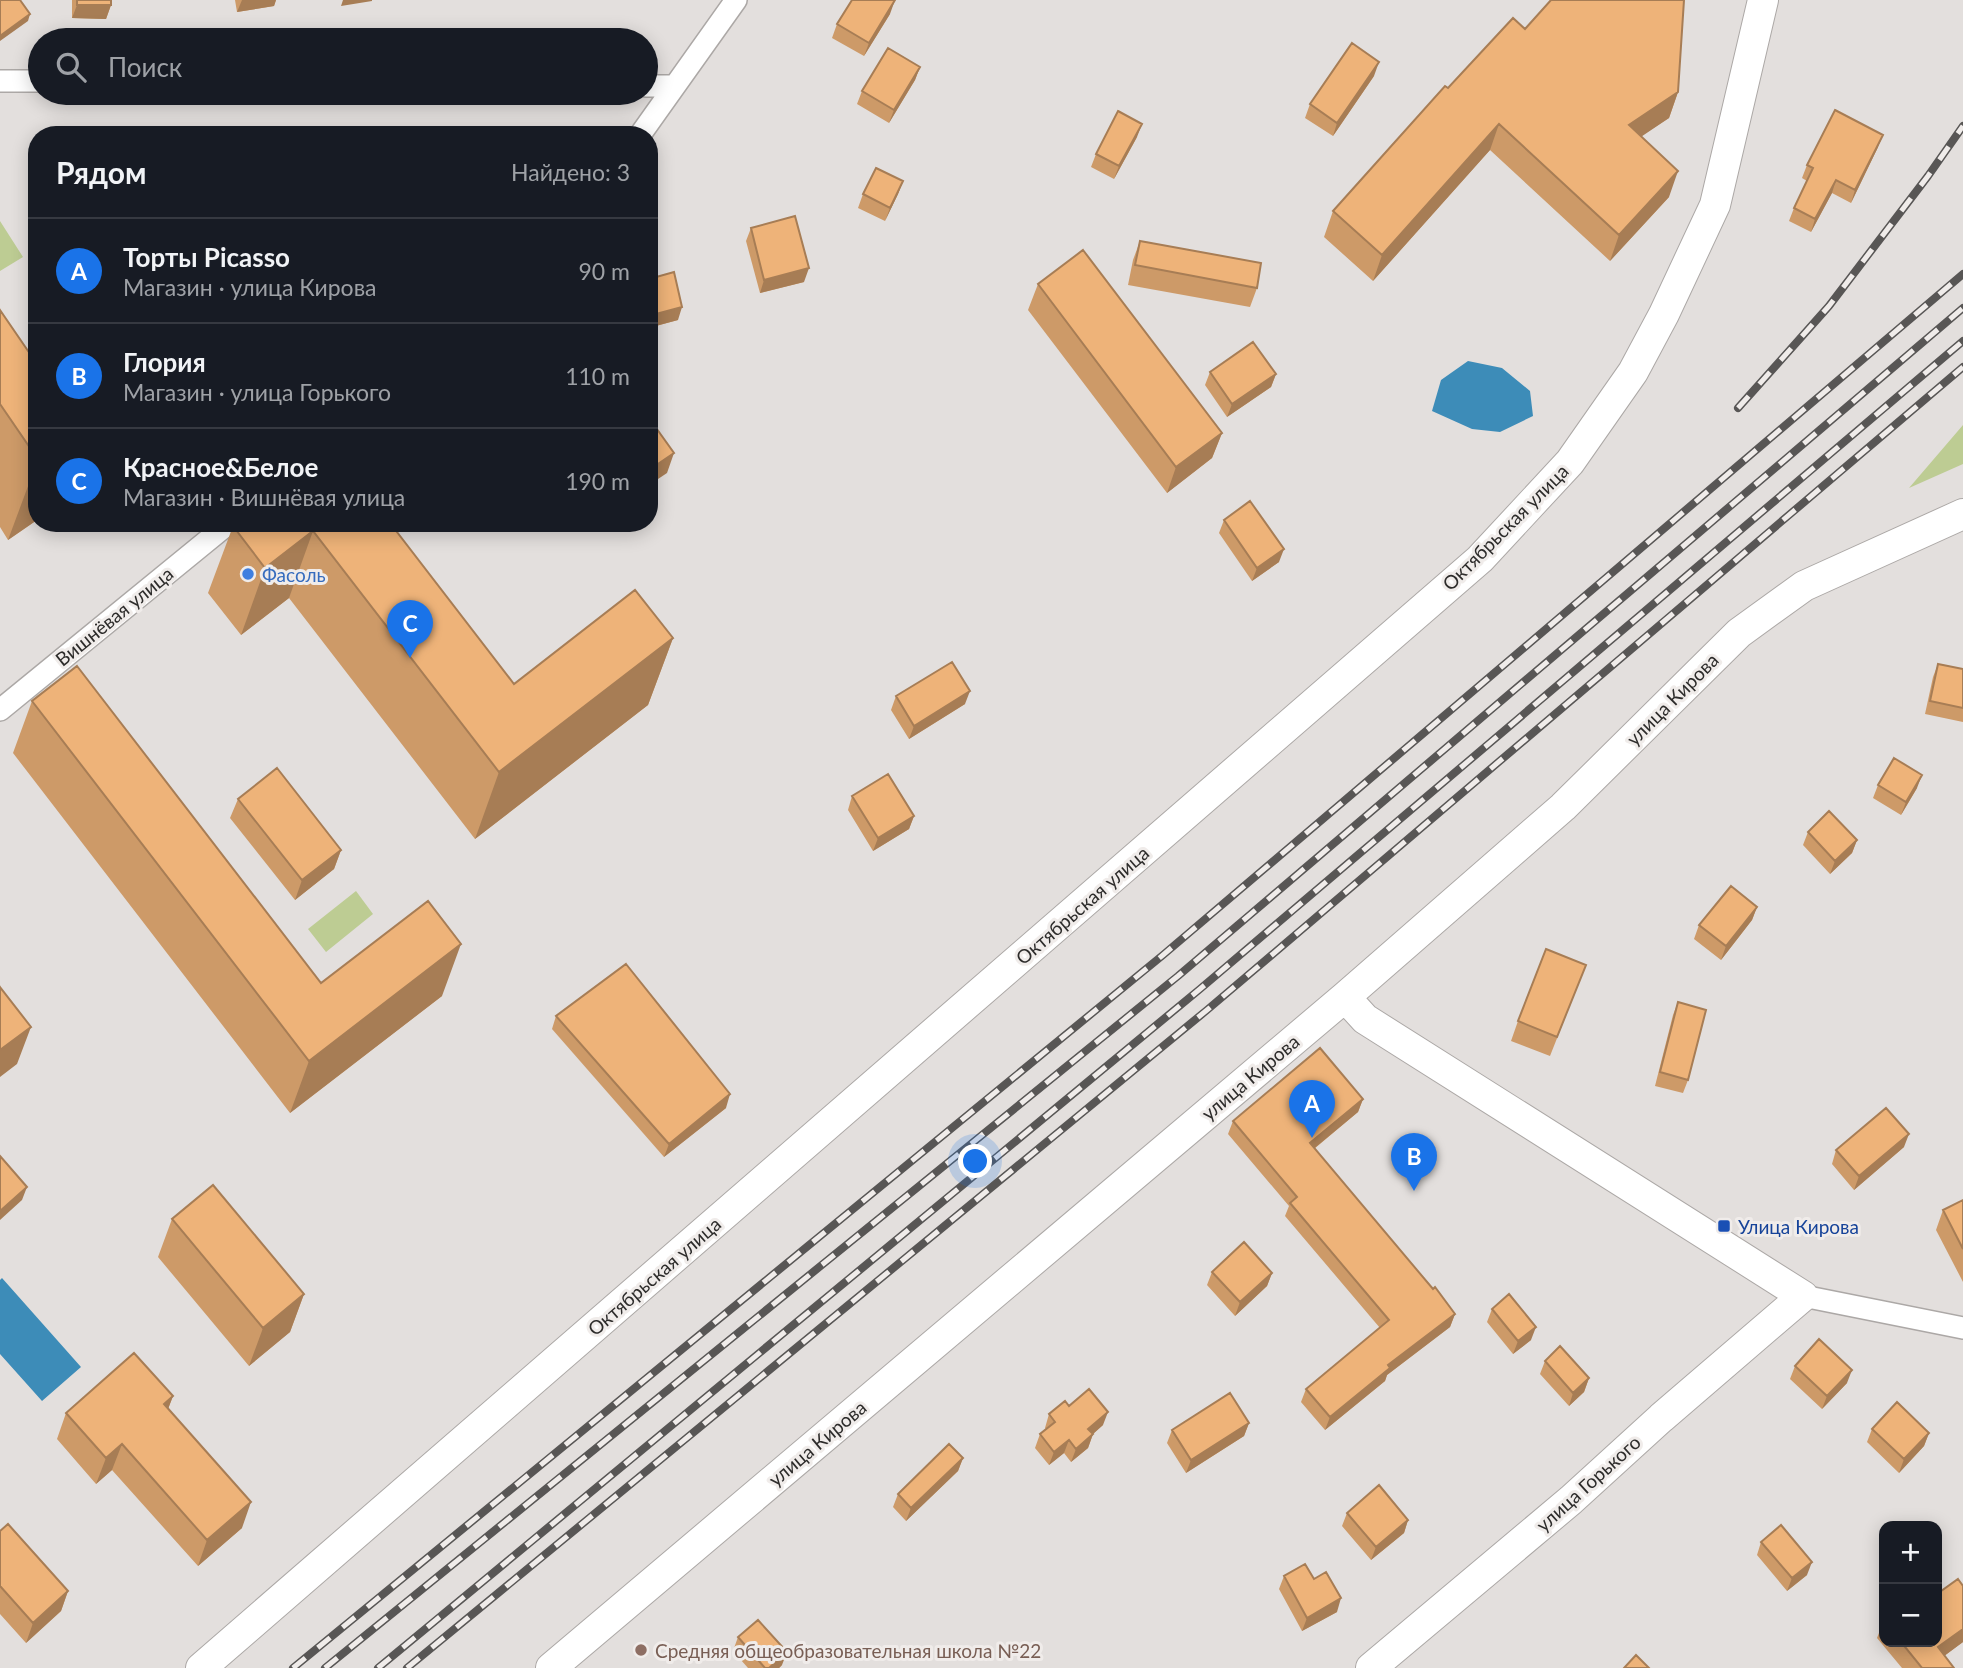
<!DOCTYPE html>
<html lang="ru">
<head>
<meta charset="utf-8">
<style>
  :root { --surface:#171b24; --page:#20242c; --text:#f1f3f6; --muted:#9ea1a6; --line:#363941; --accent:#1a73e8 }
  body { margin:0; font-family:Lato,sans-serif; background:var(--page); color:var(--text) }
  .controls { position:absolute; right:21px; bottom:21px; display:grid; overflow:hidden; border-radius:14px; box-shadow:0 4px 18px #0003 }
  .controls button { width:63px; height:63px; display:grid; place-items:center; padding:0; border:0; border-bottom:2px solid var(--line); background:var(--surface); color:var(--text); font:35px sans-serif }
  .you { position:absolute; left:976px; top:1162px; width:24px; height:24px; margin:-18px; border:5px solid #fff; border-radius:50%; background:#1a73e8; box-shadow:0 0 0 10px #1a73e833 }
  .badge { display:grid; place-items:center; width:46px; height:46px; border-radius:50%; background:var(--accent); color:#fff; font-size:23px; font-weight:700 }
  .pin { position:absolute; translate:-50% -58px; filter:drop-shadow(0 2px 4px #0008) }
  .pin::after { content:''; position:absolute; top:37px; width:24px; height:21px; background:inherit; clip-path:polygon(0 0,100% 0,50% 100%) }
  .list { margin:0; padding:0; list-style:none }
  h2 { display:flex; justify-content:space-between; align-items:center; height:91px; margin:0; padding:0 28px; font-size:30px }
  h2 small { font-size:23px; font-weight:400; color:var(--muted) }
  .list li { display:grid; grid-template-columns:46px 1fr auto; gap:21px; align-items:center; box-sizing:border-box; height:105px; padding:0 28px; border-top:2px solid var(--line) }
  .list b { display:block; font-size:26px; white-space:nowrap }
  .list p { margin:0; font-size:23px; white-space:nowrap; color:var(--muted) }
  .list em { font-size:23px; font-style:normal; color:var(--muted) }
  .icon { flex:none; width:38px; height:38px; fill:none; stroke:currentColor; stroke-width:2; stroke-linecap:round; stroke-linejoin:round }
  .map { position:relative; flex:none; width:1963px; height:1668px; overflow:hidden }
  .search { position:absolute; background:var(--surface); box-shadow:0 4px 18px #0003; left:28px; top:28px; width:630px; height:77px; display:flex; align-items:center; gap:18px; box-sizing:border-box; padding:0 24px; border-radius:38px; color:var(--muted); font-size:26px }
  .panel { position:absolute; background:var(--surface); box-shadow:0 4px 18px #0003; left:28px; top:126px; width:630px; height:406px; border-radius:28px }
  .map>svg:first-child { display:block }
  .green { fill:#bdcc93 }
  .water { fill:#3d8cb8 }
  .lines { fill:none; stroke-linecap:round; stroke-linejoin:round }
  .street-casing { stroke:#aca8a6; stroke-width:24 }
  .secondary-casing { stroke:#aca8a6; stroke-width:32 }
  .street { stroke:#fff; stroke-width:21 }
  .secondary { stroke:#fff; stroke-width:30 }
  .rail-casing { stroke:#585655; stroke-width:8 }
  .rail { stroke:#f0ecea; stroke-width:5; stroke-dasharray:16; stroke-linecap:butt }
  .wall { fill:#cd9a68 }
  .shaded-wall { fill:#a77d55 }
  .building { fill:#eeb379; stroke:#a77d55; stroke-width:2 }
  .shop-dot { fill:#3f7fe0; stroke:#f0ecea; stroke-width:2.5 }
  .transit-dot { fill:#1a4fb4; stroke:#f0ecea; stroke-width:2.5 }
  .education-dot { fill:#8d6e63; stroke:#f0ecea; stroke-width:2.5 }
  .labels { text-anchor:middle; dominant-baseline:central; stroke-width:6; stroke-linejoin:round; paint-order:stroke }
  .street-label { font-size:19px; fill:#2d2c2b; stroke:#f0ecea }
  .shop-label { font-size:19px; fill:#366cbe; stroke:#f0ecea; text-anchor:start }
  .transit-label { font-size:19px; fill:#164399; stroke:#f0ecea; text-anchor:start }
  .education-label { font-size:19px; fill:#785e54; stroke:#f0ecea; text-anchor:start }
</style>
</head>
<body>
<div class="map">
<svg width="1963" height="1668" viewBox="0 0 1963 1668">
  <rect width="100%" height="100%" fill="#e3dfdd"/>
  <!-- green -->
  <path class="green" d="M0,221L23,257L0,271Z
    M1963,425V464L1909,488Z
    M356,891L373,914L326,952L308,929Z"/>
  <!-- water -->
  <path class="water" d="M1468,361L1502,368L1530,391L1533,416L1500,432L1472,429L1432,411L1441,380Z
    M2,1278L81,1367L42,1401L0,1354V1280Z"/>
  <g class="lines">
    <defs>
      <path id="street" d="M0,81H40
        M646,86H674
        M640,135L736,0
        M0,710L229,523
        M1803,1296L1963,1328"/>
      <path id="secondary" d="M1345,997L1365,1019L1803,1296L1661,1418L1571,1500L1371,1668
        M201,1668L1480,559L1570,462L1633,372L1664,314L1715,205L1763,0
        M551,1668L1345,997L1563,807L1739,633L1804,586L1963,514"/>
    </defs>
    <!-- street casing -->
    <use href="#street" class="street-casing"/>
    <!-- secondary casing -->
    <use href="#secondary" class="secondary-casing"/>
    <!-- street -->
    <use href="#street" class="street"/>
    <!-- secondary -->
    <use href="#secondary" class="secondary"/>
    <defs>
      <path id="rail" d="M1738,408L1829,306L1928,176L1963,126
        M293,1668L1163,955L1963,274
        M325,1668L1178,976L1963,308
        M378,1668L1200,989L1963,341
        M407,1668L1207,1010L1963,367"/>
    </defs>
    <!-- rail casing -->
    <use href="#rail" class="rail-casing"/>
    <!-- rail -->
    <use href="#rail" class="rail"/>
  </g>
  <!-- wall -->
  <path class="wall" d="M72,0H111V5L106,19L72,18Z
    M235,0H276L274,6L237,12Z
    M890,14L864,56L832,38L837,24Z
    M1525,29L1678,92L1669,118L1641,136L1669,197L1610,261L1490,150L1373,281L1324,237L1333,211L1448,88Z
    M920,67L915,80L889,123L857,104L862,91Z
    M1374,76L1333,136L1305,118L1310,104Z
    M1137,137L1114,179L1091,167L1096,154Z
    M1878,147L1851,203L1832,193L1811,232L1789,221L1794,208L1807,181L1802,178L1807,165Z
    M903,181L898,194L885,221L858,208L863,194Z
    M751,228L804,282L760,293L746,241Z
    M1140,241L1257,288L1250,307L1128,285L1133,260Z
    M649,279L678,320L652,327L649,318Z
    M1038,284L1222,433L1212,458L1167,493L1028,310Z
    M0,310L37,364V520L8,540L0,527Z
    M1210,372L1276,374L1271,387L1227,417L1205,385Z
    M1224,520L1279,562L1252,581L1219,533Z
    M390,523L514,684L673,638L648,705L475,839L289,598L241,635L208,593L233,526Z
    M1938,664L1963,669V722L1925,714L1933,677Z
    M896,696L965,704L909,739L891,710Z
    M32,701L321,983L442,996L290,1113L13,753Z
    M1878,785L1917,788L1901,815L1873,798Z
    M852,796L914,816L909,829L873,851L848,810Z
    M238,799L341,850L334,869L295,900L230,818Z
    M1808,832L1857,840L1852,853L1830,874L1803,845Z
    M1757,907L1752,920L1721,960L1694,939L1699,925Z
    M1586,965L1550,1056L1511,1041L1518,1021Z
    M1678,1002L1688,1080L1683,1093L1655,1086L1673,1015Z
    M556,1016L726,1108L664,1157L552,1029Z
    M1363,1099L1358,1112L1314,1149L1455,1314L1450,1327L1387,1375L1385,1381L1325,1430L1301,1402L1306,1389L1380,1328L1285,1216L1289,1206L1228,1134L1233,1121Z
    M1904,1147L1854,1190L1832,1164L1836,1150Z
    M1963,1200V1282L1936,1230L1943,1210Z
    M172,1219L304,1294L290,1332L249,1366L158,1257Z
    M1212,1272L1272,1273L1267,1286L1235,1316L1207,1285Z
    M1492,1309L1531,1340L1513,1354L1487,1322Z
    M1545,1361L1589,1378L1584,1392L1569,1406L1540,1374Z
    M1795,1366L1847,1383L1822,1409L1790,1379Z
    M173,1396L168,1409L242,1528L198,1566L112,1470L96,1484L57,1439L66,1413Z
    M1069,1406L1103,1425L1093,1434L1088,1448L1071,1462L1064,1453L1049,1465L1035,1448L1040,1434L1046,1429L1045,1428L1049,1414Z
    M1249,1423L1244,1436L1186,1473L1167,1443L1172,1430Z
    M1872,1429L1929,1433L1924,1446L1899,1473L1867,1442Z
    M963,1458L958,1471L906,1521L893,1507L898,1494Z
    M1347,1513L1408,1520L1404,1533L1371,1560L1342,1526Z
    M0,1531L68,1591L61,1611L26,1643L0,1614Z
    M1761,1542L1807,1575L1787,1591L1757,1555Z
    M1284,1576L1314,1579L1337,1612L1302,1631L1279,1589Z
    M1884,1620V1642H1963L1944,1656L1954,1668H1902L1877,1638Z
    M738,1637L782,1665L779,1668H748L733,1651Z"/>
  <!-- shaded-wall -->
  <path class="shaded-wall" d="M242,0H276L274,6L237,12Z
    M343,0H372V1L341,6Z
    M895,0L890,14L864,56L869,43Z
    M77,5H111L106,19L72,18Z
    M30,14L28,21L0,41V36Z
    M1379,62L1374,76L1333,136L1337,123Z
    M920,67L915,80L889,123L894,110Z
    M1678,92L1669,118L1620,151L1629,125Z
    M1142,124L1137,137L1114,179L1119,166Z
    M1499,124L1490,150L1373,281L1382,255Z
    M1883,135L1878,147L1851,203L1855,190Z
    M1678,171L1669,197L1610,261L1619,235Z
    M1836,180L1832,193L1811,232L1815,219Z
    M903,181L898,194L885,221L890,208Z
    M809,268L804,282L760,293L764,280Z
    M682,307L678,320L652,327L656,314Z
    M1276,374L1271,387L1227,417L1232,404Z
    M1222,433L1212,458L1167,493L1176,467Z
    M674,453L667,473L649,485V470Z
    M37,462V520L8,540Z
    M313,531L289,598L241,635L265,568Z
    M1284,549L1279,562L1252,581L1257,568Z
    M673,638L648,705L475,839L499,772Z
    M970,691L965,704L909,739L914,726Z
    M1922,775L1917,788L1901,815L1906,802Z
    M914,816L909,829L873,851L878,838Z
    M1857,840L1852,853L1830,874L1835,861Z
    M341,850L334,869L295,900L302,880Z
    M1757,907L1752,920L1721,960L1726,946Z
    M461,944L442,996L290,1113L309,1061Z
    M31,1027L17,1064L0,1077V1050Z
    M730,1094L726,1108L664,1157L669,1144Z
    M1363,1099L1358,1112L1305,1156L1310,1143Z
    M1909,1134L1904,1147L1854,1190L1859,1176Z
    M27,1187L22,1200L0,1220V1211Z
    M1272,1273L1267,1286L1235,1316L1240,1302Z
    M304,1294L290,1332L249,1366L263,1328Z
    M1455,1314L1450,1327L1387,1375L1385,1381L1325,1430L1330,1417L1388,1365Z
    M1536,1327L1531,1340L1513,1354L1518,1341Z
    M1852,1370L1847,1383L1822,1409L1827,1396Z
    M1589,1378L1584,1392L1569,1406L1573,1393Z
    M173,1396L163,1422L164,1404Z
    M1108,1412L1103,1425L1084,1442L1088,1429Z
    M1249,1423L1244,1436L1186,1473L1191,1460Z
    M1929,1433L1924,1446L1899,1473L1904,1459Z
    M1093,1434L1088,1448L1071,1462L1076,1449Z
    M1069,1440L1064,1453L1049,1465L1054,1452Z
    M122,1444L112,1470L96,1484L106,1458Z
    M963,1458L958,1471L906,1521L911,1508Z
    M251,1502L242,1528L198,1566L207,1540Z
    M1408,1520L1404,1533L1371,1560L1376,1547Z
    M1812,1562L1807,1575L1787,1591L1792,1578Z
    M68,1591L61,1611L26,1643L33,1623Z
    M1341,1598L1337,1612L1302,1631L1307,1618Z
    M1963,1629V1642L1932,1665L1938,1647Z
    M787,1652L782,1665L779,1668H769Z"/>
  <!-- building -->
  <path class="building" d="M0,0H20L30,14L0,36Z
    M77,0H111V5H77Z
    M852,0H895L869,43L837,24Z
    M1551,0H1684L1678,92L1629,125L1678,171L1619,235L1499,124L1382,255L1333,211L1445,86L1448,88L1513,18L1525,29Z
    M1352,43L1379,62L1337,123L1310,104Z
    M888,48L920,67L894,110L862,91Z
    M1835,110L1883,135L1855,190L1836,180L1815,219L1794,208L1813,168L1807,165Z
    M1118,111L1142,124L1119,166L1096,154Z
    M876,168L903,181L890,208L863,194Z
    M795,216L809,268L764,280L751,228Z
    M1140,241L1261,263L1257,288L1135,265Z
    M1083,250L1222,433L1176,467L1038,284Z
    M674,272L682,307L656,314L649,287V279Z
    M0,310L37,364V458L0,404Z
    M1253,342L1276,374L1232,404L1210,372Z
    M649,418L674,453L649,470Z
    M1250,501L1284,549L1257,568L1224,520Z
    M237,523H390L514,684L635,590L673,638L499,772L313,531L265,568L233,526Z
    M952,662L970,691L914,726L896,696Z
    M1938,664L1963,669V708L1930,701Z
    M77,666L321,983L428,901L461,944L309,1061L32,701Z
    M1894,758L1922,775L1906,802L1878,785Z
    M277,768L341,850L302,880L238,799Z
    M888,774L914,816L878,838L852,796Z
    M1829,811L1857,840L1835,861L1808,832Z
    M1731,886L1757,907L1726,946L1699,925Z
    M1546,949L1586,965L1557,1037L1518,1021Z
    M626,964L730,1094L669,1144L556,1016Z
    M0,987L31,1027L0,1050Z
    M1678,1002L1706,1010L1688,1080L1660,1072Z
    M1320,1048L1363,1099L1310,1143L1433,1289L1435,1287L1455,1314L1388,1365L1390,1368L1330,1417L1306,1389L1389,1320L1290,1203L1297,1197L1233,1121Z
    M1886,1108L1909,1134L1859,1176L1836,1150Z
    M0,1156L27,1187L0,1211Z
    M213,1185L304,1294L263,1328L172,1219Z
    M1963,1200V1249L1943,1210Z
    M1244,1242L1272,1273L1240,1302L1212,1272Z
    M1509,1294L1536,1327L1518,1341L1492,1309Z
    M1819,1339L1852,1370L1827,1396L1795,1366Z
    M1560,1346L1589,1378L1573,1393L1545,1361Z
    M134,1353L173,1396L164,1404L251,1502L207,1540L122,1444L106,1458L66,1413Z
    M1089,1389L1108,1412L1088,1429L1093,1434L1076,1449L1069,1440L1054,1452L1040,1434L1055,1422L1049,1414L1065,1401L1069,1406Z
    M1230,1393L1249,1423L1191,1460L1172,1430Z
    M1897,1402L1929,1433L1904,1459L1872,1429Z
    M949,1444L963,1458L911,1508L898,1494Z
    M1379,1485L1408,1520L1376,1547L1347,1513Z
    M8,1524L68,1591L33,1623L0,1586V1531Z
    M1781,1525L1812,1562L1792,1578L1761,1542Z
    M1305,1564L1314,1579L1326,1572L1341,1598L1307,1618L1284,1576Z
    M1958,1579L1963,1586V1629L1938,1647L1954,1668H1922L1901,1642H1937V1594Z
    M758,1620L787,1652L769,1668H765L738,1637Z
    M1636,1655L1649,1668H1624Z"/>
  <!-- markers -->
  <circle class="shop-dot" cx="248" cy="574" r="7"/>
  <rect class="transit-dot" x="1717" y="1219" width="14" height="14" rx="3.5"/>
  <circle class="education-dot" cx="641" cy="1650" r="7"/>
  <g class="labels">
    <!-- street labels -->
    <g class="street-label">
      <text transform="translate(1505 527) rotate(-45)">Октябрьская улица</text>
      <text transform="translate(114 616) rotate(-39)">Вишнёвая улица</text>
      <text transform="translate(1672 699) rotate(-45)">улица Кирова</text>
      <text transform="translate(1082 905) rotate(-41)">Октябрьская улица</text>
      <text transform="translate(1250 1077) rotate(-40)">улица Кирова</text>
      <text transform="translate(654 1276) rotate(-41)">Октябрьская улица</text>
      <text transform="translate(817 1443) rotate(-40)">улица Кирова</text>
      <text transform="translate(1588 1483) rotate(-42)">улица Горького</text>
    </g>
    <!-- shop labels -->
    <g class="shop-label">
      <text x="262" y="574">Фасоль</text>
    </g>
    <!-- transit labels -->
    <g class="transit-label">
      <text x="1738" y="1226">Улица Кирова</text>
    </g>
    <!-- education labels -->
    <g class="education-label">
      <text x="655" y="1650">Средняя общеобразовательная школа №22</text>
    </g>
  </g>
</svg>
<div class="controls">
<button>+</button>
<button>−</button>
</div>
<div class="you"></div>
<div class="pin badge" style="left:1312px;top:1138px">A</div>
<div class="pin badge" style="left:1414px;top:1191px">B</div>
<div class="pin badge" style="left:410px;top:658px">C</div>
<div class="search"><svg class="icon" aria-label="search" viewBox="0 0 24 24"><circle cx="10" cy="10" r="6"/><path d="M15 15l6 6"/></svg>Поиск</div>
<section class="panel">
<h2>Рядом<small>Найдено: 3</small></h2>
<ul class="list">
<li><span class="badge">A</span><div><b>Торты Picasso</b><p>Магазин · улица Кирова</p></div><em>90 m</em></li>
<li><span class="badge">B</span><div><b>Глория</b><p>Магазин · улица Горького</p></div><em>110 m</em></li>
<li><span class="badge">C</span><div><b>Красное&amp;Белое</b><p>Магазин · Вишнёвая улица</p></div><em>190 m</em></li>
</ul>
</section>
</div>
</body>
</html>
